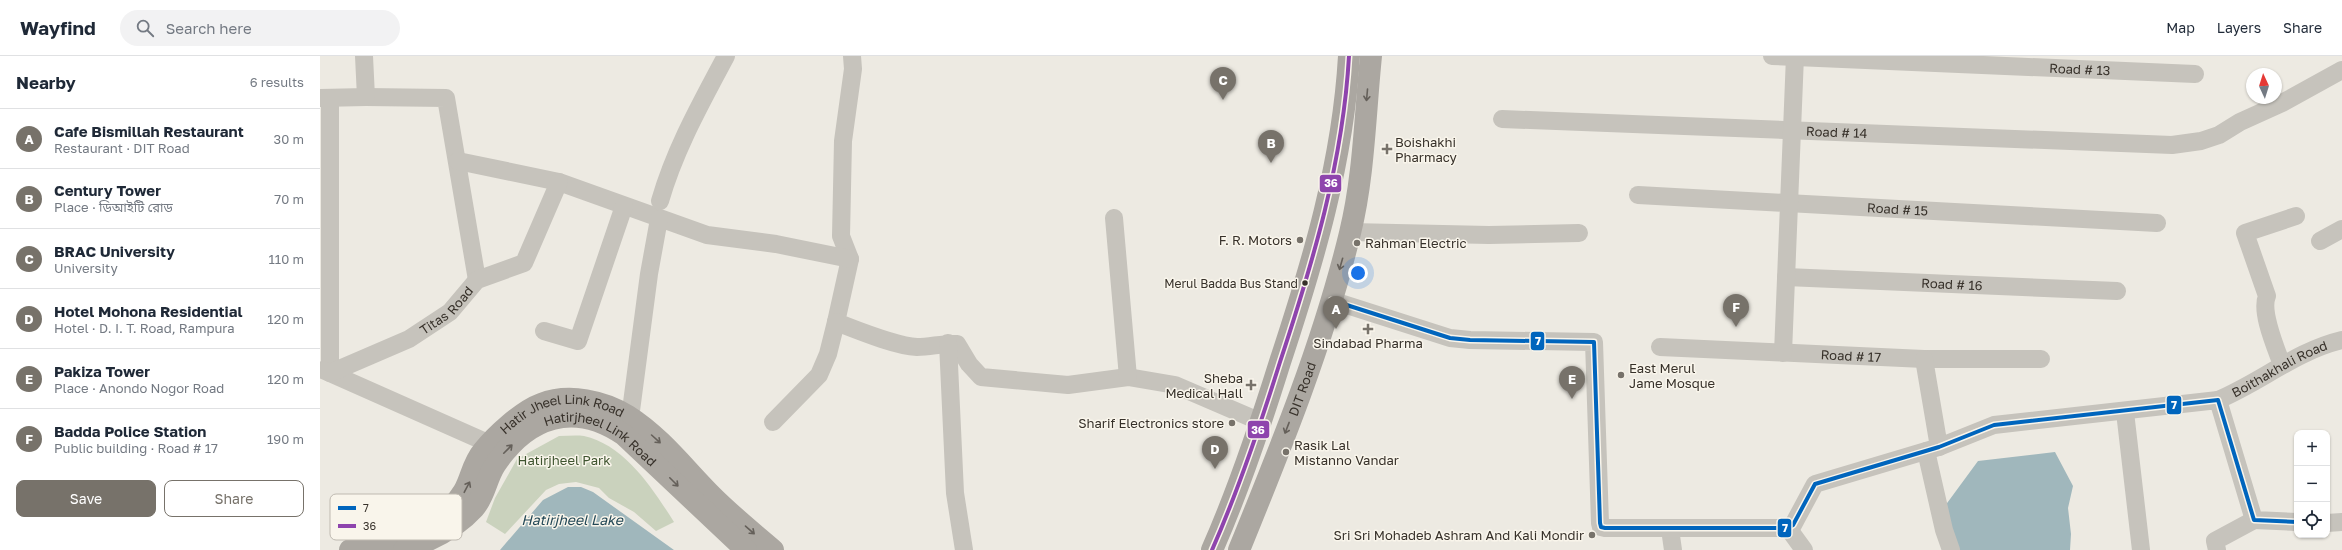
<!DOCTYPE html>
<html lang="en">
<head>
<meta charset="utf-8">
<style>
  :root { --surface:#fff; --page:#f2f2f3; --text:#1f2937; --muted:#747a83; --line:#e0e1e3; --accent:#77726a }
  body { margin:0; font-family:"Golos Text","Noto Sans Bengali",sans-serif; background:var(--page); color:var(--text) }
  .controls { position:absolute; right:12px; bottom:12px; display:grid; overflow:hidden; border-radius:8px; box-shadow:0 1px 3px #0004 }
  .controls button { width:36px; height:36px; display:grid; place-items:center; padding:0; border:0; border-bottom:1px solid var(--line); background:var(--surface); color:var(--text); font:20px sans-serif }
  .compass { position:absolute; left:1926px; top:12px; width:36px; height:36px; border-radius:50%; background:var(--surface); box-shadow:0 1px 3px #0004; rotate:356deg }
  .you { position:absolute; left:1038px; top:217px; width:14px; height:14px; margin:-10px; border:3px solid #fff; border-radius:50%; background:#1a73e8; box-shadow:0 0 0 6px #1a73e833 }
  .badge { display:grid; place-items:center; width:26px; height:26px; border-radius:50%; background:var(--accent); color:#fff; font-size:13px; font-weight:700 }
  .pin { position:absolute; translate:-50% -33px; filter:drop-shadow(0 1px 2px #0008) }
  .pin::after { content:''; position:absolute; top:21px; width:14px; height:12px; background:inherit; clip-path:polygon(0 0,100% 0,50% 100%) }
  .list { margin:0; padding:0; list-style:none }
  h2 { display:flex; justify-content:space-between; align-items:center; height:52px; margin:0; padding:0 16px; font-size:17px }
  h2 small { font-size:13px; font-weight:400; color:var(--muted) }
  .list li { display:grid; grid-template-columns:26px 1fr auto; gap:12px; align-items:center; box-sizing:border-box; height:60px; padding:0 16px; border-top:1px solid var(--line) }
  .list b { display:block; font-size:15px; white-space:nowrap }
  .list p { margin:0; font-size:13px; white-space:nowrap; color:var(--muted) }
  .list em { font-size:13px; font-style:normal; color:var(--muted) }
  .actions { display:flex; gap:8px; padding:12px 16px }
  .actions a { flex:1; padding:9px 0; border:1px solid var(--accent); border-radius:8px; text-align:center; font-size:14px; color:var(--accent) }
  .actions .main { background:var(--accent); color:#fff }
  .icon { flex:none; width:22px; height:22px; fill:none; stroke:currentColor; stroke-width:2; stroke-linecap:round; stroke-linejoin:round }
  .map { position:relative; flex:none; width:2022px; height:494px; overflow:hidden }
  header { display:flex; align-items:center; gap:24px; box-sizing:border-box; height:56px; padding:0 20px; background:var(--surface); border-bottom:1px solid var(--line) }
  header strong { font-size:19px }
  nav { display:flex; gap:22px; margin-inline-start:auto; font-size:14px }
  .search { width:280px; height:36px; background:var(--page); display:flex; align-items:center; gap:10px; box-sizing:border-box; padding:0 14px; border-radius:22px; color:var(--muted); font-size:15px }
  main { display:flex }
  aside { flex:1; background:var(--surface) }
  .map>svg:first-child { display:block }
  .green { fill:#cad2bd }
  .water { fill:#a0b7bc }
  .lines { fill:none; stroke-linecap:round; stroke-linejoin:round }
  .minor { stroke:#c6c3bc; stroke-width:18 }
  .major { stroke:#aba7a1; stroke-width:22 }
  .bus-1-casing { stroke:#f9f5eb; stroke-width:7 }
  .bus-2-casing { stroke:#f9f5eb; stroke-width:7 }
  .bus-1 { stroke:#0065bd; stroke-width:4 }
  .bus-2 { stroke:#8e44ad; stroke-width:4 }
  .oneway { stroke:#65605a }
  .poi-dot { fill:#77726a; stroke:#f9f5eb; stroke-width:1.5 }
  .bus-dot { fill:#37312a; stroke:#f9f5eb; stroke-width:1.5 }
  .labels { text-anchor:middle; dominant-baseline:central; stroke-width:3; stroke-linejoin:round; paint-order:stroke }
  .bus-label { font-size:12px; fill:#37312a; stroke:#f9f5eb; text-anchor:end }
  .street-label { font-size:13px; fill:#37312a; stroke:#f9f5eb }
  .poi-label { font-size:13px; fill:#37312a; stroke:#f9f5eb; text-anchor:start }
  .park-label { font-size:13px; fill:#3e542f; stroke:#f9f5eb }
  .water-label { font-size:14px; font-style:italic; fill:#224756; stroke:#f9f5eb }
  .key { fill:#f9f5eb; stroke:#bfbab1; stroke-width:1 }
  .key-label { font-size:11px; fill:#37312a }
  .line-badge { stroke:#f9f5eb; stroke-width:1.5 }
  .badge-label { font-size:11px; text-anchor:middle; font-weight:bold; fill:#fff }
</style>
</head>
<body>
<header>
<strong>Wayfind</strong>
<div class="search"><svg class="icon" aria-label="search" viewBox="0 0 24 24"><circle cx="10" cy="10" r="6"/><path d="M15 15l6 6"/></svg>Search here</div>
<nav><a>Map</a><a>Layers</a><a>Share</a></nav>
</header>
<main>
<aside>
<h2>Nearby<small>6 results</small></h2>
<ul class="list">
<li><span class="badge">A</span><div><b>Cafe Bismillah Restaurant</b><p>Restaurant · DIT Road</p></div><em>30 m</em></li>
<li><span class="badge">B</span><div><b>Century Tower</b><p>Place · ডিআইটি রোড</p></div><em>70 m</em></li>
<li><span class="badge">C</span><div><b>BRAC University</b><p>University</p></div><em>110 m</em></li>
<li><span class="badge">D</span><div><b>Hotel Mohona Residential</b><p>Hotel · D. I. T. Road, Rampura</p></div><em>120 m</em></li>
<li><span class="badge">E</span><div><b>Pakiza Tower</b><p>Place · Anondo Nogor Road</p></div><em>120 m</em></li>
<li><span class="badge">F</span><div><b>Badda Police Station</b><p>Public building · Road # 17</p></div><em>190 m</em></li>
</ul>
<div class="actions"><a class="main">Save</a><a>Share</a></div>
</aside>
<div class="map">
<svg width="2022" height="494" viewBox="0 0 2022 494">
  <rect width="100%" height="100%" fill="#edeae2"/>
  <!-- green -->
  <path class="green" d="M239,380C247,380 256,379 264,380C305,389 333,433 354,466L336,475L314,456L289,442L279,432L256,426L239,428L226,434L185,478L166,466L175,442L197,403Z"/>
  <!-- water -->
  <path class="water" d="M1735,396L1753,430L1748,452L1751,478L1750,494H1637L1622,454L1658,405Z
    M248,431H261L273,436L354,494H180L223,444Z"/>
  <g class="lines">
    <!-- minor -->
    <g class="minor">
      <path d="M532,0L533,13L523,85L521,180L530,203L516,266C537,274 575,290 597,291C611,291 623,287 637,288L649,308L661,321L748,329L808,321L855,329L941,366"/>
      <path id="s1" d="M1452,0L1875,18"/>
      <path d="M46,41L126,42L157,224"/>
      <path d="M0,42L46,41L44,0"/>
      <path d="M10,42V317L170,388"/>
      <path id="s2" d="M1182,63L1852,89L1881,85L1899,79L1920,66L1962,47L2022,14"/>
      <path d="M138,105L239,126L387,179L456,188L530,203"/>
      <path id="s3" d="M1318,139L1837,167"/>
      <path d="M340,145C355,93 381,47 406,0"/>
      <path d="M794,162L808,321"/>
      <path d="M1030,176L1169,179L1259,177"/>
      <path d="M2000,185L2022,173"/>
      <path id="s4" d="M1466,221L1797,235"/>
      <path d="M1011,244L1130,282L1150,284L1274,286L1280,467L1281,471L1285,472H1468L1473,469L1495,428L1619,391L1674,369L1898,344L1934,464L1977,466"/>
      <path d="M224,275L258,285L304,150"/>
      <path d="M628,287L635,437L644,494"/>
      <path id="s5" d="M1340,291L1604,303H1721"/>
      <path d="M1463,297L1475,0"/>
      <path d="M1604,303L1619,391"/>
      <path d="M1962,309C1956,292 1940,256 1947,240L1925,177L1976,160"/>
      <path id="s6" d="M3,314L10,317L89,283L130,256L157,224L204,207L239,126"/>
      <path id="s7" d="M1898,344C1941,326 1976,295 2022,284"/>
      <path d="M1805,356L1821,494"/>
      <path d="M310,362L329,218L339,163"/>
      <path d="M453,366L499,319L508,298L516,266"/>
      <path d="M1606,395L1624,474L1631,494"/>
      <path d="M2007,467L2022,466"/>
      <path d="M1468,472L1484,494"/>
      <path d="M1350,473L1353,494"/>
      <path d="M1897,494L1895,485L1934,464"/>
    </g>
    <!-- major -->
    <g class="major">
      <path id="s8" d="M30,494C63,487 104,474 130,452C153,432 148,413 163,395C176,379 202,355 221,348C249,337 284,345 308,360C341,381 365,413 392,440C411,459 432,476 453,494"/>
      <path id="s9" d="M84,494C110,485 135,473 154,452C165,440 166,423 175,409C208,360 254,345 304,379L426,494"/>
      <path d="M892,494C919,433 940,370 960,306C993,206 1023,106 1029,0"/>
      <path id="s10" d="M919,494C961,391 1004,285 1030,177C1044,120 1045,59 1051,0"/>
    </g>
    <defs>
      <path id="bus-1" d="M1011,244L1130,282L1150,284L1274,286L1280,467L1281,471L1285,472H1468L1473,469L1495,428L1619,391L1674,369L1898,344L1934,464L1977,466"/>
      <path id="bus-2" d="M892,494C919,433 940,370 960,306C993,206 1023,106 1029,0"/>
    </defs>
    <!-- bus-1 casing -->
    <use href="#bus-1" class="bus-1-casing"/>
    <!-- bus-2 casing -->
    <use href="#bus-2" class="bus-2-casing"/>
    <!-- bus-1 -->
    <use href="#bus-1" class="bus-1"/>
    <!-- bus-2 -->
    <use href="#bus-2" class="bus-2"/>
  </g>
  <!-- one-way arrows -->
  <defs><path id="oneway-shaft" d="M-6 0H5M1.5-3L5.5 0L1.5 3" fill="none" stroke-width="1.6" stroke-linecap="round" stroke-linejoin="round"/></defs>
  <g class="oneway">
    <use href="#oneway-shaft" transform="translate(1047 39) rotate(95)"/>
    <use href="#oneway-shaft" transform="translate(1021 208) rotate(106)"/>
    <use href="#oneway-shaft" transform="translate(967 372) rotate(111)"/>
    <use href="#oneway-shaft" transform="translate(336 383) rotate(42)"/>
    <use href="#oneway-shaft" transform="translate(188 393) rotate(-45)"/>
    <use href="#oneway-shaft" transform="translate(354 426) rotate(45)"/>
    <use href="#oneway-shaft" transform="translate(147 431) rotate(-62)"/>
    <use href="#oneway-shaft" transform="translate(430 474) rotate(41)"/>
  </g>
  <!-- markers -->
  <g class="poi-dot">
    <path d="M1065 87h4v4h4v4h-4v4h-4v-4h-4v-4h4z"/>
    <circle cx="980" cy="184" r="4"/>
    <circle cx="1037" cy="187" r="4"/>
    <path d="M1046 267h4v4h4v4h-4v4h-4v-4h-4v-4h4z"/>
    <circle cx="1301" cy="319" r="4"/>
    <path d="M929 323h4v4h4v4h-4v4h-4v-4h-4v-4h4z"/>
    <circle cx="912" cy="367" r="4"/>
    <circle cx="966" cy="396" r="4"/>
    <circle cx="1272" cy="479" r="4"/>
  </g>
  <circle class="bus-dot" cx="985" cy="227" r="3.5"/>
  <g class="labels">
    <!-- bus labels -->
    <g class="bus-label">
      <text x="978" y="227">Merul Badda Bus Stand</text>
    </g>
    <!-- street labels -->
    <g class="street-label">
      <text stroke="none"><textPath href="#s1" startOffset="308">Road # 13</textPath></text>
      <text stroke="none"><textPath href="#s2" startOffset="335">Road # 14</textPath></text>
      <text stroke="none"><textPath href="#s3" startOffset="260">Road # 15</textPath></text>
      <text stroke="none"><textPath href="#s4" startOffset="166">Road # 16</textPath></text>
      <text stroke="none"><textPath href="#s6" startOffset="141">Titas Road</textPath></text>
      <text stroke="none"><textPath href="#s5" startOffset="191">Road # 17</textPath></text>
      <text stroke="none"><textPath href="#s7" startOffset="69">Boithakhali Road</textPath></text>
      <text stroke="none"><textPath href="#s10" startOffset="173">DIT Road</textPath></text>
      <text stroke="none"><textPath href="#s8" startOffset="270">Hatir Jheel Link Road</textPath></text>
      <text stroke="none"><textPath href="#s9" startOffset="260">Hatirjheel Link Road</textPath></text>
    </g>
    <!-- poi labels -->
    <g class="poi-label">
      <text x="1075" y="86">Boishakhi<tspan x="1075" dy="15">Pharmacy</tspan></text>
      <text x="972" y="184" text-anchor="end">F. R. Motors</text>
      <text x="1045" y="187">Rahman Electric</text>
      <text x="1048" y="287" text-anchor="middle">Sindabad Pharma</text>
      <text x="1309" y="312">East Merul<tspan x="1309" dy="15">Jame Mosque</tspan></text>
      <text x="923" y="322" text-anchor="end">Sheba<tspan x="923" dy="15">Medical Hall</tspan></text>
      <text x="904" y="367" text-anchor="end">Sharif Electronics store</text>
      <text x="974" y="389">Rasik Lal<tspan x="974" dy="15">Mistanno Vandar</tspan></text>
      <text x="1264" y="479" text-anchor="end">Sri Sri Mohadeb Ashram And Kali Mondir</text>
    </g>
    <!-- park labels -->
    <g class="park-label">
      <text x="244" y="404">Hatirjheel Park</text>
    </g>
    <!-- water labels -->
    <g class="water-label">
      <text x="252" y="463">Hatirjheel Lake</text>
    </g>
  </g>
  <!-- legend -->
  <rect x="10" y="438" width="132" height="46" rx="6" class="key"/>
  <rect x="18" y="450" width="18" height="4" fill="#0065bd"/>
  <rect x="18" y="468" width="18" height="4" fill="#8e44ad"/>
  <g class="key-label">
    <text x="43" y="456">7</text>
    <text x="43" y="474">36</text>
  </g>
  <g class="line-badge">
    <rect x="999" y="118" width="23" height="19" rx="4" fill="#8e44ad"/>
    <rect x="1210" y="275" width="15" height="20" rx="4" fill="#0065bd"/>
    <rect x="1846" y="339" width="16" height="20" rx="4" fill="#0065bd"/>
    <rect x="927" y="364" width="23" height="19" rx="4" fill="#8e44ad"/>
    <rect x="1457" y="462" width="15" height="20" rx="4" fill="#0065bd"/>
  </g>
  <g class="badge-label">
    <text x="1011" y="131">36</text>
    <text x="1218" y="289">7</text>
    <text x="1854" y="353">7</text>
    <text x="938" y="378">36</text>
    <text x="1465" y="476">7</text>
  </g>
</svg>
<div class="controls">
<button>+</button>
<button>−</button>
<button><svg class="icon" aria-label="locate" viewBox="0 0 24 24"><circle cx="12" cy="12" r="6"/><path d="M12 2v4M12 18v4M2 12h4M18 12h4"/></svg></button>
</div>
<svg class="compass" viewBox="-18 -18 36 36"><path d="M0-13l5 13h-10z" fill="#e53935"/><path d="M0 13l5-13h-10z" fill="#747a83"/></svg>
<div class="you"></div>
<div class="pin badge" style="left:1016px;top:273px">A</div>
<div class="pin badge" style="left:951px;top:107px">B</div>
<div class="pin badge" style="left:903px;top:44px">C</div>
<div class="pin badge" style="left:895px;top:413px">D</div>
<div class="pin badge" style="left:1252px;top:343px">E</div>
<div class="pin badge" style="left:1416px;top:271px">F</div>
</div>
</main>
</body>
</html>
